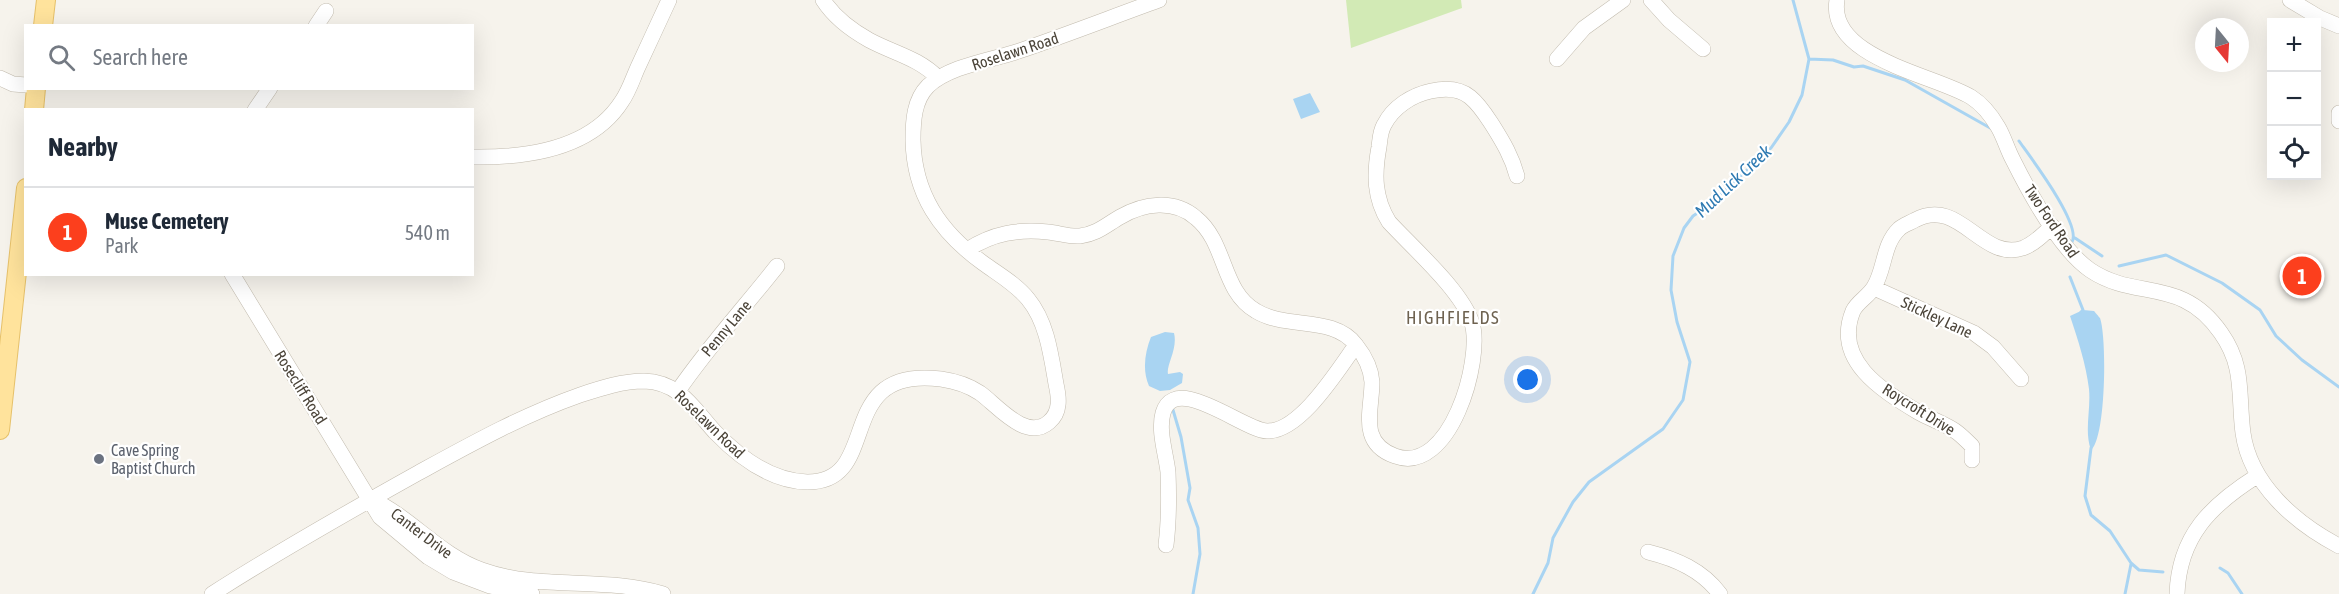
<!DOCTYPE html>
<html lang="en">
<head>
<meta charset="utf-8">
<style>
  :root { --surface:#fff; --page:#f2f2f3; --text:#1f2937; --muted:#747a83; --line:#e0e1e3; --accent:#fc3f1d }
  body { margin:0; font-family:"Asap Condensed",sans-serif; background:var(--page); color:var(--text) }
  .controls { position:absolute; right:18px; top:18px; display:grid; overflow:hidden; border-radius:0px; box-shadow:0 6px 24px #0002 }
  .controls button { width:54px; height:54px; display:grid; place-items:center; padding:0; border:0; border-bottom:2px solid var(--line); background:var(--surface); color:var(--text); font:30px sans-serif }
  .compass { position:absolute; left:2195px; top:18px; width:54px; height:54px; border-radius:50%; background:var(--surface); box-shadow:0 6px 24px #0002; rotate:162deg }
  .you { position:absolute; left:1528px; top:380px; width:21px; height:21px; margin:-15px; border:4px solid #fff; border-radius:50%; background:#1a73e8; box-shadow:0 0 0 9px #1a73e833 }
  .badge { display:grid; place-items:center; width:39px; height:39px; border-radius:50%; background:var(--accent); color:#fff; font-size:20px; font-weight:700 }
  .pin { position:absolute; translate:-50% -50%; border:3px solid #fff; box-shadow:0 2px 6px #0006 }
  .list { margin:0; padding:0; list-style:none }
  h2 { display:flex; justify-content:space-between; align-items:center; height:78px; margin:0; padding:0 24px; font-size:26px }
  h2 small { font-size:20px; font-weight:400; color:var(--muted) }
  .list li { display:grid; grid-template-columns:39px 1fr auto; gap:18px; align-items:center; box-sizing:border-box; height:90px; padding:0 24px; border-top:2px solid var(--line) }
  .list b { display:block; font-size:22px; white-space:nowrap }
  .list p { margin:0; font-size:20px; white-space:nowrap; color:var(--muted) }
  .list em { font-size:20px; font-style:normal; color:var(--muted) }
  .icon { flex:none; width:33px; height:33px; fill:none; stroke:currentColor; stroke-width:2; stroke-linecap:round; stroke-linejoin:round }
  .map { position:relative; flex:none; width:2339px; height:594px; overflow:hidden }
  .search { position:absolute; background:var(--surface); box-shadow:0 6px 24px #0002; left:24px; top:24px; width:450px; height:66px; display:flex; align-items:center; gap:15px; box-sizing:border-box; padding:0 21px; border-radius:0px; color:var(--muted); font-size:22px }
  .panel { position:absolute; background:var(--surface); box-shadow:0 6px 24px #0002; left:24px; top:108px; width:450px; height:168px; border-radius:0px }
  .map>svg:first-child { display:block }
  .green { fill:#d2eab5 }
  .water { fill:#a9d4f2 }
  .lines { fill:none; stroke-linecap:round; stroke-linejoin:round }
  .stream { stroke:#a9d4f2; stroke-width:3 }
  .minor-casing { stroke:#c2bbae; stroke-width:16 }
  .major-casing { stroke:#e6c16a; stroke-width:20 }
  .minor { stroke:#fff; stroke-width:15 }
  .major { stroke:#ffe39c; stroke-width:18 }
  .worship-dot { fill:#6b7280; stroke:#fff; stroke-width:2 }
  .labels { text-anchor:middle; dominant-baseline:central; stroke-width:4.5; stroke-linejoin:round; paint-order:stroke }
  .street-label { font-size:16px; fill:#4b4439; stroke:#fff }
  .worship-label { font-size:16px; fill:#5b616d; stroke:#fff; text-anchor:start }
  .water-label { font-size:18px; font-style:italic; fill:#2e7ab2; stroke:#fff }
  .neighbourhood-label { font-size:18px; letter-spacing:1.5px; fill:#6e6250; stroke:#fff }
</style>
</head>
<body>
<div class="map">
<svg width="2339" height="594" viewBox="0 0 2339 594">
  <rect width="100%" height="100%" fill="#f6f3ec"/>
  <!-- green -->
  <path class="green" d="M1346,0H1461L1462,8L1351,48Z"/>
  <!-- water -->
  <path class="water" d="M1310,93L1320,112L1301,119L1293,99Z
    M2083,310L2094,311C2095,312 2099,317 2100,318C2107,337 2106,438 2091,450C2084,431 2091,410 2089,389C2086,364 2078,340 2070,316Z
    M1165,332L1174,333C1178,349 1166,365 1168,374L1180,372L1183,374L1182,383L1170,390L1160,391L1149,386C1142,370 1145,352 1151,337Z"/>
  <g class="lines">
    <!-- stream -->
    <path class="stream" d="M1809,59L1833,60L1854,67L1863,66L1905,80L1992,129
      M2019,141C2031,158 2082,225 2072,242
      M2075,238L2102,256
      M2119,266L2166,255L2222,283L2260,310L2276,336L2302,360L2339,387
      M2070,277L2083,310L2081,312
      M1173,410L1181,437L1190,488L1188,500L1198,528L1200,554L1193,594
      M2091,448L2085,496L2091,515L2110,531L2131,563L2139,570L2163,572
      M2220,568L2228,573L2242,594
      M1533,594L1548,563L1553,538L1573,502L1589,482L1663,429L1683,400L1690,362L1677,322L1671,290L1673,256L1684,228L1693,216L1708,206L1771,148L1789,122L1802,95L1809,59L1793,0
      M2125,594L2131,564"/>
    <defs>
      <path id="minor" d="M823,0C834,17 851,30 869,40C893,53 919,58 938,78
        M1651,0L1669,20L1703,49
        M1837,0C1827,58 1935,75 1971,97C1982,104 1991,115 1998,127C2004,137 2007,149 2013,160C2029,192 2060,249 2090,270C2136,301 2182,276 2221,333C2245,367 2238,395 2243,433C2250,484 2295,523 2339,546
        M2290,0L2320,18L2339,26
        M316,26L326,11
        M1557,59L1584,28L1623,0
        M0,78L13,84L26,85
        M255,110L270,88
        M2339,113V121
        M472,157C525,158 591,150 622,101C629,91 633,78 638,67C648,45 659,22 669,0
        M967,250C993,233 1018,229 1048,232C1059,233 1069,237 1080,236C1097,234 1106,225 1120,217C1144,203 1174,199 1196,218C1227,243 1221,291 1256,311C1287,330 1333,315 1356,345C1364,355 1371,368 1372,382C1372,410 1358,443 1395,456C1450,476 1483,360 1472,323C1462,291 1413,248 1389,222C1374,198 1374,174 1379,147C1380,140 1380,132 1384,125C1393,107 1412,95 1431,91C1445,88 1459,88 1470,97C1480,105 1487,117 1493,126C1503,142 1512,157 1517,176
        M232,274L380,517L428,557L453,572L490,586L532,594
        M1874,288L1974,333L1993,347L2021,379
        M678,391C708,347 744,308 777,266
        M1972,460V446C1967,441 1963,437 1958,433C1947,424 1930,419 1918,412C1881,390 1833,360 1853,311C1857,302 1869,296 1874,287C1885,269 1883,244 1899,229C1903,225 1910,223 1915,220C1960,196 1981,262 2023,248C2034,244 2044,234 2052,226
        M371,499C412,518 439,555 482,570C540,591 604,576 663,594
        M1166,545C1169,521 1169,497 1168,472C1166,454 1158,431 1163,413C1175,372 1243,430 1267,431C1300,432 1338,370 1356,345
        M1648,552C1676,559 1702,570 1720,594
        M212,594C279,551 348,512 418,473C471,444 523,415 580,395C601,388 623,381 644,381C680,382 694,409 715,432C739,457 771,481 807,482C884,483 831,365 941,379C955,381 968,385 980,393C997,405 1026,442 1049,422C1061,412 1059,397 1056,384C1051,355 1047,322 1028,299C1016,284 998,274 983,263C940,232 914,194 913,140C913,121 914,100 928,86C949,66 992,60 1019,51C1066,35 1112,17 1159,0
        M2177,594C2179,536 2211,505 2257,476"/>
      <path id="major" d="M43,26L46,0
        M34,110L36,88
        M0,430L26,188"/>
    </defs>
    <!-- minor casing -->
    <use href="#minor" class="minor-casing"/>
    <!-- major casing -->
    <use href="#major" class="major-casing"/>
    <!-- minor -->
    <use href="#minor" class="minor"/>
    <!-- major -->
    <use href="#major" class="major"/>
  </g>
  <!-- markers -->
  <circle class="worship-dot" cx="99" cy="459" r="6"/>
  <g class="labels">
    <!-- street labels -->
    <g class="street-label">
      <text transform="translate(1015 51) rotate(-18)">Roselawn Road</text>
      <text transform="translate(2052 221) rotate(56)">Two Ford Road</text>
      <text transform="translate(1937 317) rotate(25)">Stickley Lane</text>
      <text transform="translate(726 328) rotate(-50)">Penny Lane</text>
      <text transform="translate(301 387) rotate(58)">Rosecliff Road</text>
      <text transform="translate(1919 409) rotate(32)">Roycroft Drive</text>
      <text transform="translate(710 424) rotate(44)">Roselawn Road</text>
      <text transform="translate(422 533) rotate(37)">Canter Drive</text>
    </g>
    <!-- worship labels -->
    <g class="worship-label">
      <text x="111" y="450">Cave Spring<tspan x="111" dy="18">Baptist Church</tspan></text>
    </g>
    <!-- water labels -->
    <g class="water-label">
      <text transform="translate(1733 181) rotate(-43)">Mud Lick Creek</text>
    </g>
    <!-- neighbourhood labels -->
    <g class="neighbourhood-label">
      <text x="1453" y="317">HIGHFIELDS</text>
    </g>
  </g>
</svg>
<div class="controls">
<button>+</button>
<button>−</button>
<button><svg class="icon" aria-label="locate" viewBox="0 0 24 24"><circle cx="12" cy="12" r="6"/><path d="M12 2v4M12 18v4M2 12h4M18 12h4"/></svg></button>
</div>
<svg class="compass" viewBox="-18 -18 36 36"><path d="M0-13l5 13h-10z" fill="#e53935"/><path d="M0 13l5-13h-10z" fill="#747a83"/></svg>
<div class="you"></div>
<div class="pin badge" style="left:2302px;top:276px">1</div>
<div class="search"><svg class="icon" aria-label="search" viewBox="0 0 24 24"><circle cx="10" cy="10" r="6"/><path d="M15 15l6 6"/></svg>Search here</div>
<section class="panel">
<h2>Nearby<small></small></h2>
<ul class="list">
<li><span class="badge">1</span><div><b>Muse Cemetery</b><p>Park</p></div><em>540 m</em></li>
</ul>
</section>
</div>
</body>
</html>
